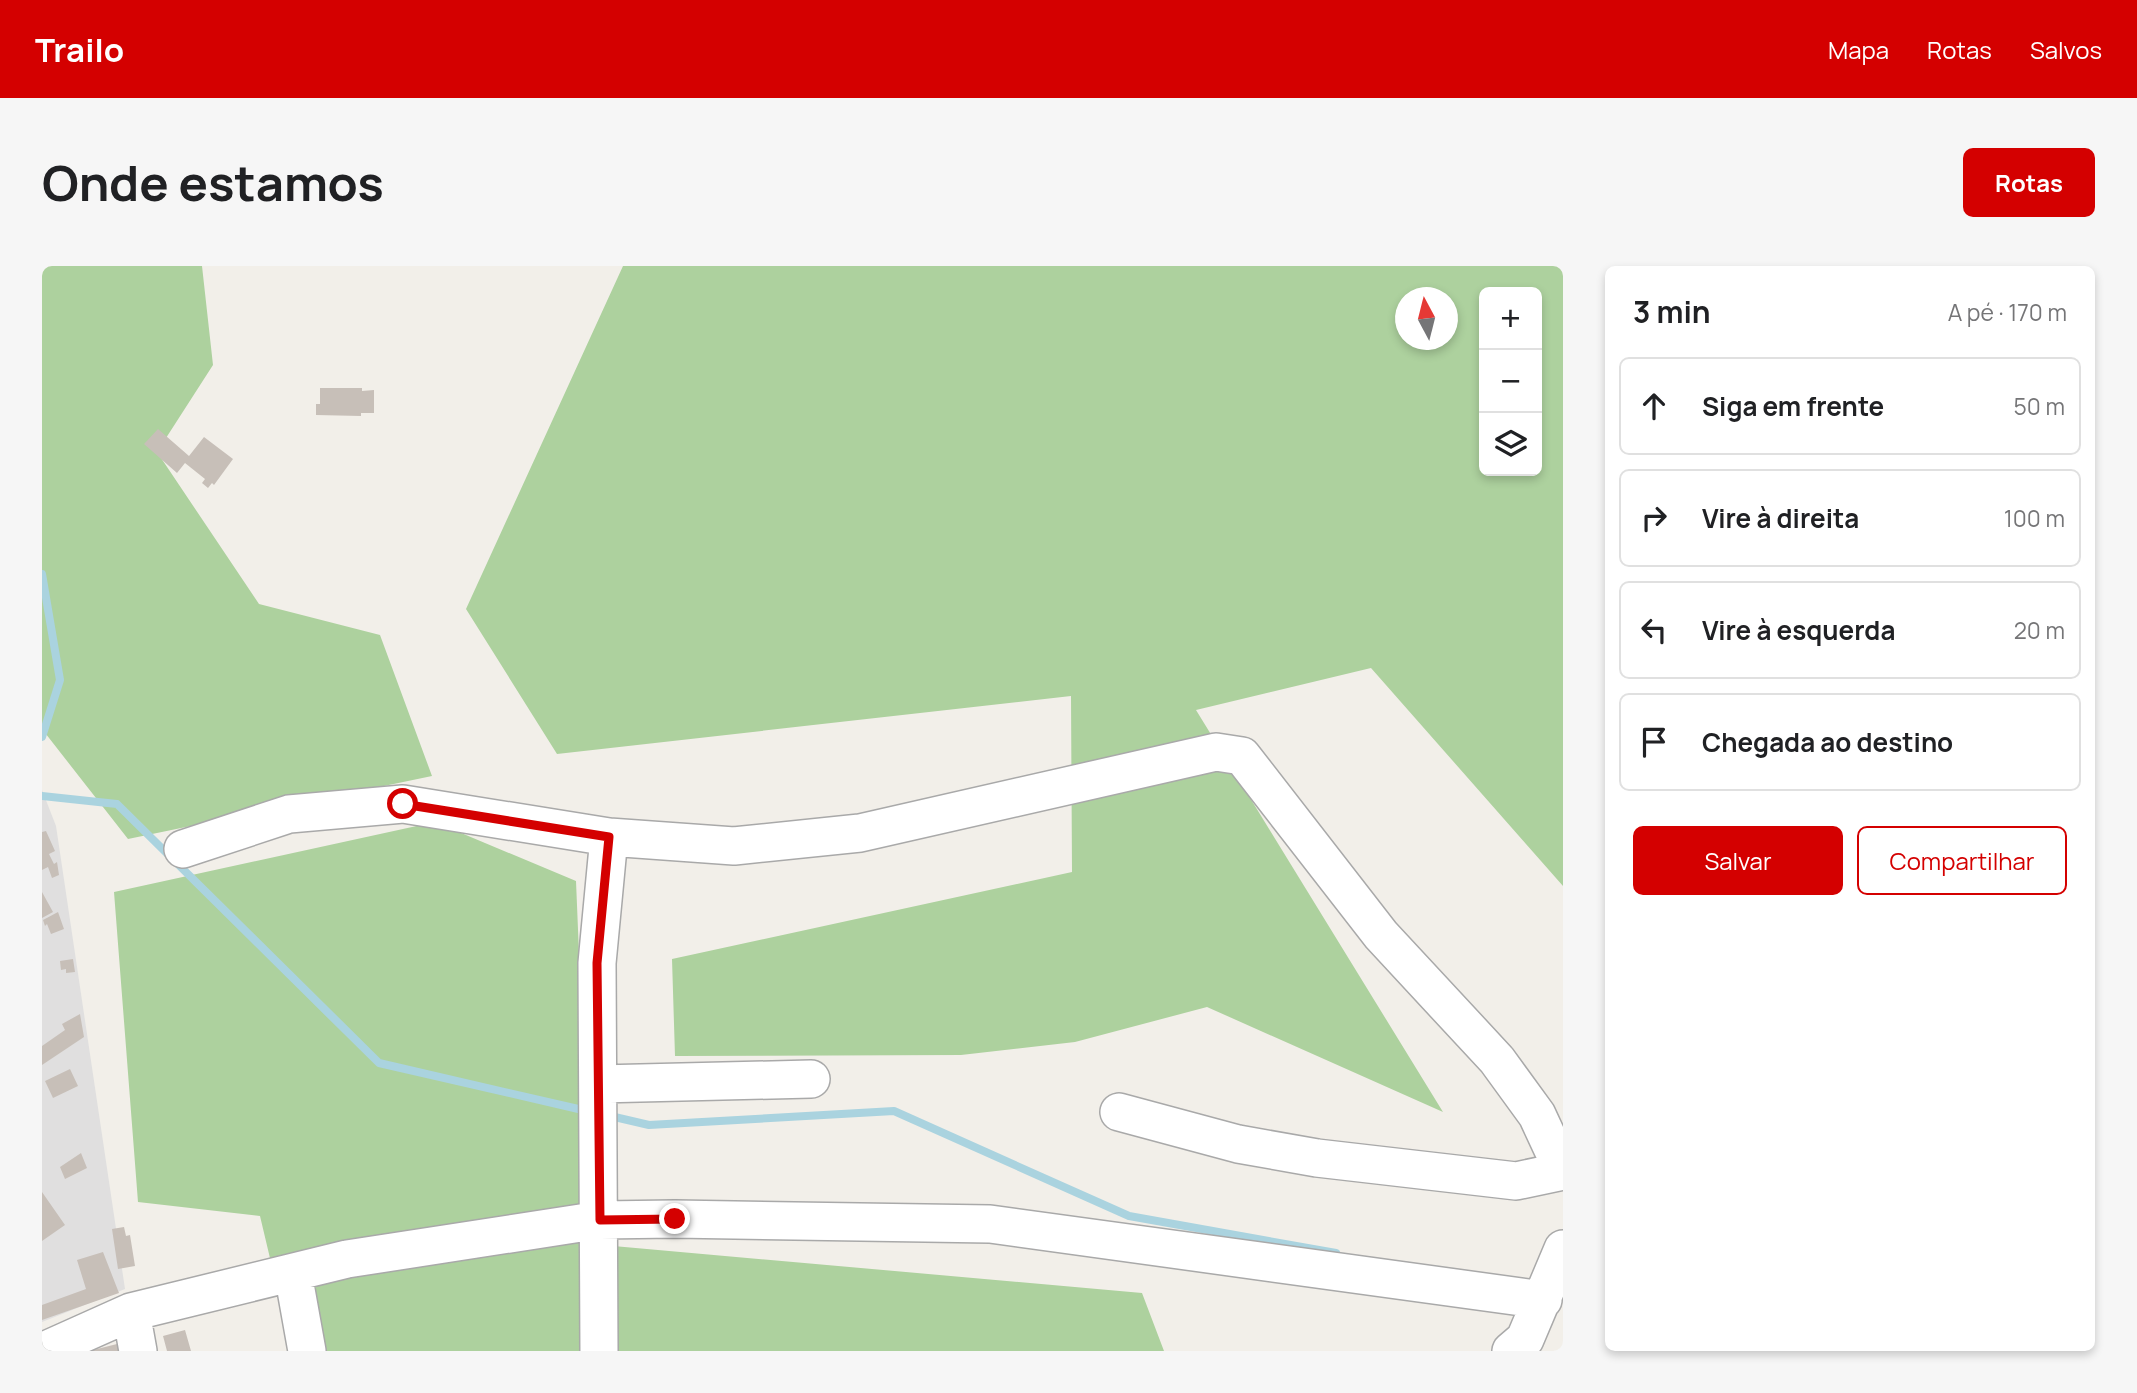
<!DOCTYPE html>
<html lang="pt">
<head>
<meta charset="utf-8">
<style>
  :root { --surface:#fff; --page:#f6f6f6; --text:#202124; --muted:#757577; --line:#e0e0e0; --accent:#d40000 }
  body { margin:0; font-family:Manrope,sans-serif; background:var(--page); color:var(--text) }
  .controls { position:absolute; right:21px; top:21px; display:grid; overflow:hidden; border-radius:10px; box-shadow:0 4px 10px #0003 }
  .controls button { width:63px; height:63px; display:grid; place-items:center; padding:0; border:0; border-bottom:2px solid var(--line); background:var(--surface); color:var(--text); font:35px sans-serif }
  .compass { position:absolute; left:1353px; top:21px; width:63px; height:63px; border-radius:50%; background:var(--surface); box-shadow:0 4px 10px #0003; rotate:353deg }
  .stop { position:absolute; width:21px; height:21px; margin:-16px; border:5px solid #d40000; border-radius:50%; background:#fff }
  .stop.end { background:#d40000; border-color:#fff; box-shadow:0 2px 7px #0008 }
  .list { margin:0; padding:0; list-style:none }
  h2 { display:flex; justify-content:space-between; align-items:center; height:91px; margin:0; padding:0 28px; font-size:30px }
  h2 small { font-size:23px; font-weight:400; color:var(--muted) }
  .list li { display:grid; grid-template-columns:46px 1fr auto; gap:21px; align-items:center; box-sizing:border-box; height:98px; margin:0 14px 14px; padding:0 14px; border:2px solid var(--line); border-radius:10px }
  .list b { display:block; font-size:26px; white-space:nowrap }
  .list em { font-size:23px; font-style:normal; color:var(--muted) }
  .actions { display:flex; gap:14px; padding:21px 28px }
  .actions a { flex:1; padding:16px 0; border:2px solid var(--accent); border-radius:10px; text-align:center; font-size:24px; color:var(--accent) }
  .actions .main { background:var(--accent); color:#fff }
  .icon { flex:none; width:38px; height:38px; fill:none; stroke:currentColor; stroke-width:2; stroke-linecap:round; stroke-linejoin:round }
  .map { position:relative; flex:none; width:1521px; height:1085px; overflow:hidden; border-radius:10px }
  header { display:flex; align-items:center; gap:42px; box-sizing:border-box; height:98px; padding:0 35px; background:var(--accent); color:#fff }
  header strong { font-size:33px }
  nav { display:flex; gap:38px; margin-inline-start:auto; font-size:24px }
  .intro { display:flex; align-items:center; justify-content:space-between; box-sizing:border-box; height:168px; padding:0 42px }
  h1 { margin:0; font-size:49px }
  .button { padding:18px 32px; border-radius:10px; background:var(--accent); color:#fff; font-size:24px; font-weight:700 }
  main { display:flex; gap:42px; padding:0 42px }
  aside { flex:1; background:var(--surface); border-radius:10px; box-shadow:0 4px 10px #0003 }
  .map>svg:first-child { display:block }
  .residential { fill:#e0dfdf }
  .forest { fill:#add19e; fill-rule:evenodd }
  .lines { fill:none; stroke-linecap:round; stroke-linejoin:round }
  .stream { stroke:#aad3df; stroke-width:8 }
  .building { fill:#c7bfb8 }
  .minor-casing { stroke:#a9a9a9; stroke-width:40 }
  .minor { stroke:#fff; stroke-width:37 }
  .route { stroke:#d40000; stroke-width:9 }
</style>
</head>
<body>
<header>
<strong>Trailo</strong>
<nav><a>Mapa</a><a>Rotas</a><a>Salvos</a></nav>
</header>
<div class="intro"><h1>Onde estamos</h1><a class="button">Rotas</a></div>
<main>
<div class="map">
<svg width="1521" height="1085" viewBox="0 0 1521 1085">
  <rect width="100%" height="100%" fill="#f2efe9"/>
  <!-- residential -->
  <path class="residential" d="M0,524L14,560L83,1023L0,1056Z"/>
  <!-- forest -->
  <path class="forest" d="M0,0H160L171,99L115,186L217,338L338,369L390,510L86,573L0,463Z
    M581,0H1521V620L1329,402L1154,444L1401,846L1165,741L1033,776L919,789L633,790L630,693L1030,606L1029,430L515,488L424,343ZM1442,26H1495V205H1442ZM1364,32H1406V74H1364Z
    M393,556L534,615L549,978L1100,1027L1122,1085H250L218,950L96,936L72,626Z"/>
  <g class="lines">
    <!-- stream -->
    <path class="stream" d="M0,308L18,414L0,471
      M0,530L75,538L337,797L545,845
      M564,849L607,859L852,845L1087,950L1294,987"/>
  </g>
  <!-- building -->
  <path class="building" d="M278,122H320V125L332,124V147H319V150L274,149V138H278Z
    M116,163L147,190L162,171L191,193L172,219L170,217L166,222L160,217L163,213L143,197L135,207L102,178Z
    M4,565L13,585L7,588L12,598L15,596L17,609L10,612L6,601L0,604V566Z
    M0,626L11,646L0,652Z
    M16,646L22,663L9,668L5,658L3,660L1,654Z
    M31,693L33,706L24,707V703L19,704L18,695Z
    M38,748L42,771L0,799V780L23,764L20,758Z
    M28,803L36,820L11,832L3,815Z
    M39,887L45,902L23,913L18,901Z
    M0,926L23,959L0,975Z
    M82,961L84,970L88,969L93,1000L76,1003L70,963Z
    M61,986L77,1027L0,1054V1039L44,1023L35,994Z
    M143,1064L149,1085H125L121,1070Z
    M75,1078L77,1085H51V1084Z"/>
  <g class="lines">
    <defs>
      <path id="minor" d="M141,583L247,548L361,538L567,571L692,580L818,567L1174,486L1200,490L1339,669L1455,794L1495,849L1521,905L1474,915L1275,892L1196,878L1077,846
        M557,818L769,813
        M251,1007L265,1085
        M89,1046L96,1085
        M2,1085L89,1046L305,993L558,954L633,953L948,958L1501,1034
        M557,1085L555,697L567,571
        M1469,1085L1483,1073L1521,983"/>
    </defs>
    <!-- minor casing -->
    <use href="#minor" class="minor-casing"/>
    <!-- minor -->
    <use href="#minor" class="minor"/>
  </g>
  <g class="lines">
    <!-- route -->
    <path class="route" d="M361,538L567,571L555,697L558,954L633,953"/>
  </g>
</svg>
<div class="controls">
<button>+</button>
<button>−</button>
<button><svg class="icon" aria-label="layers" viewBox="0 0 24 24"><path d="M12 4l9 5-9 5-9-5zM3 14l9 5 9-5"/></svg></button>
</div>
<svg class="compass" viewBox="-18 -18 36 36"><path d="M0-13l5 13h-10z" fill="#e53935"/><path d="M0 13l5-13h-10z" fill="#757577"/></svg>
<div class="stop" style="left:361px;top:538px"></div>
<div class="stop end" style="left:633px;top:953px"></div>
</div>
<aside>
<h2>3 min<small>A pé · 170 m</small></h2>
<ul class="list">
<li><svg class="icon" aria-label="ahead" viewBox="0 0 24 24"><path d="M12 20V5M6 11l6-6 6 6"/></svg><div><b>Siga em frente</b></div><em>50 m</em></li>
<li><svg class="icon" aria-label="right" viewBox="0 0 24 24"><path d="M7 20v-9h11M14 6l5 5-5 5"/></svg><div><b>Vire à direita</b></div><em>100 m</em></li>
<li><svg class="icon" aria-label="left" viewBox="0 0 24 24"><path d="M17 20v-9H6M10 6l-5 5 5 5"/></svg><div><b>Vire à esquerda</b></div><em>20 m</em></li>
<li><svg class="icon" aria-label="arrive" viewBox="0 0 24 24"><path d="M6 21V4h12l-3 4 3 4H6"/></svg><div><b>Chegada ao destino</b></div></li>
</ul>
<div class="actions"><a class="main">Salvar</a><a>Compartilhar</a></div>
</aside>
</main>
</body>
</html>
